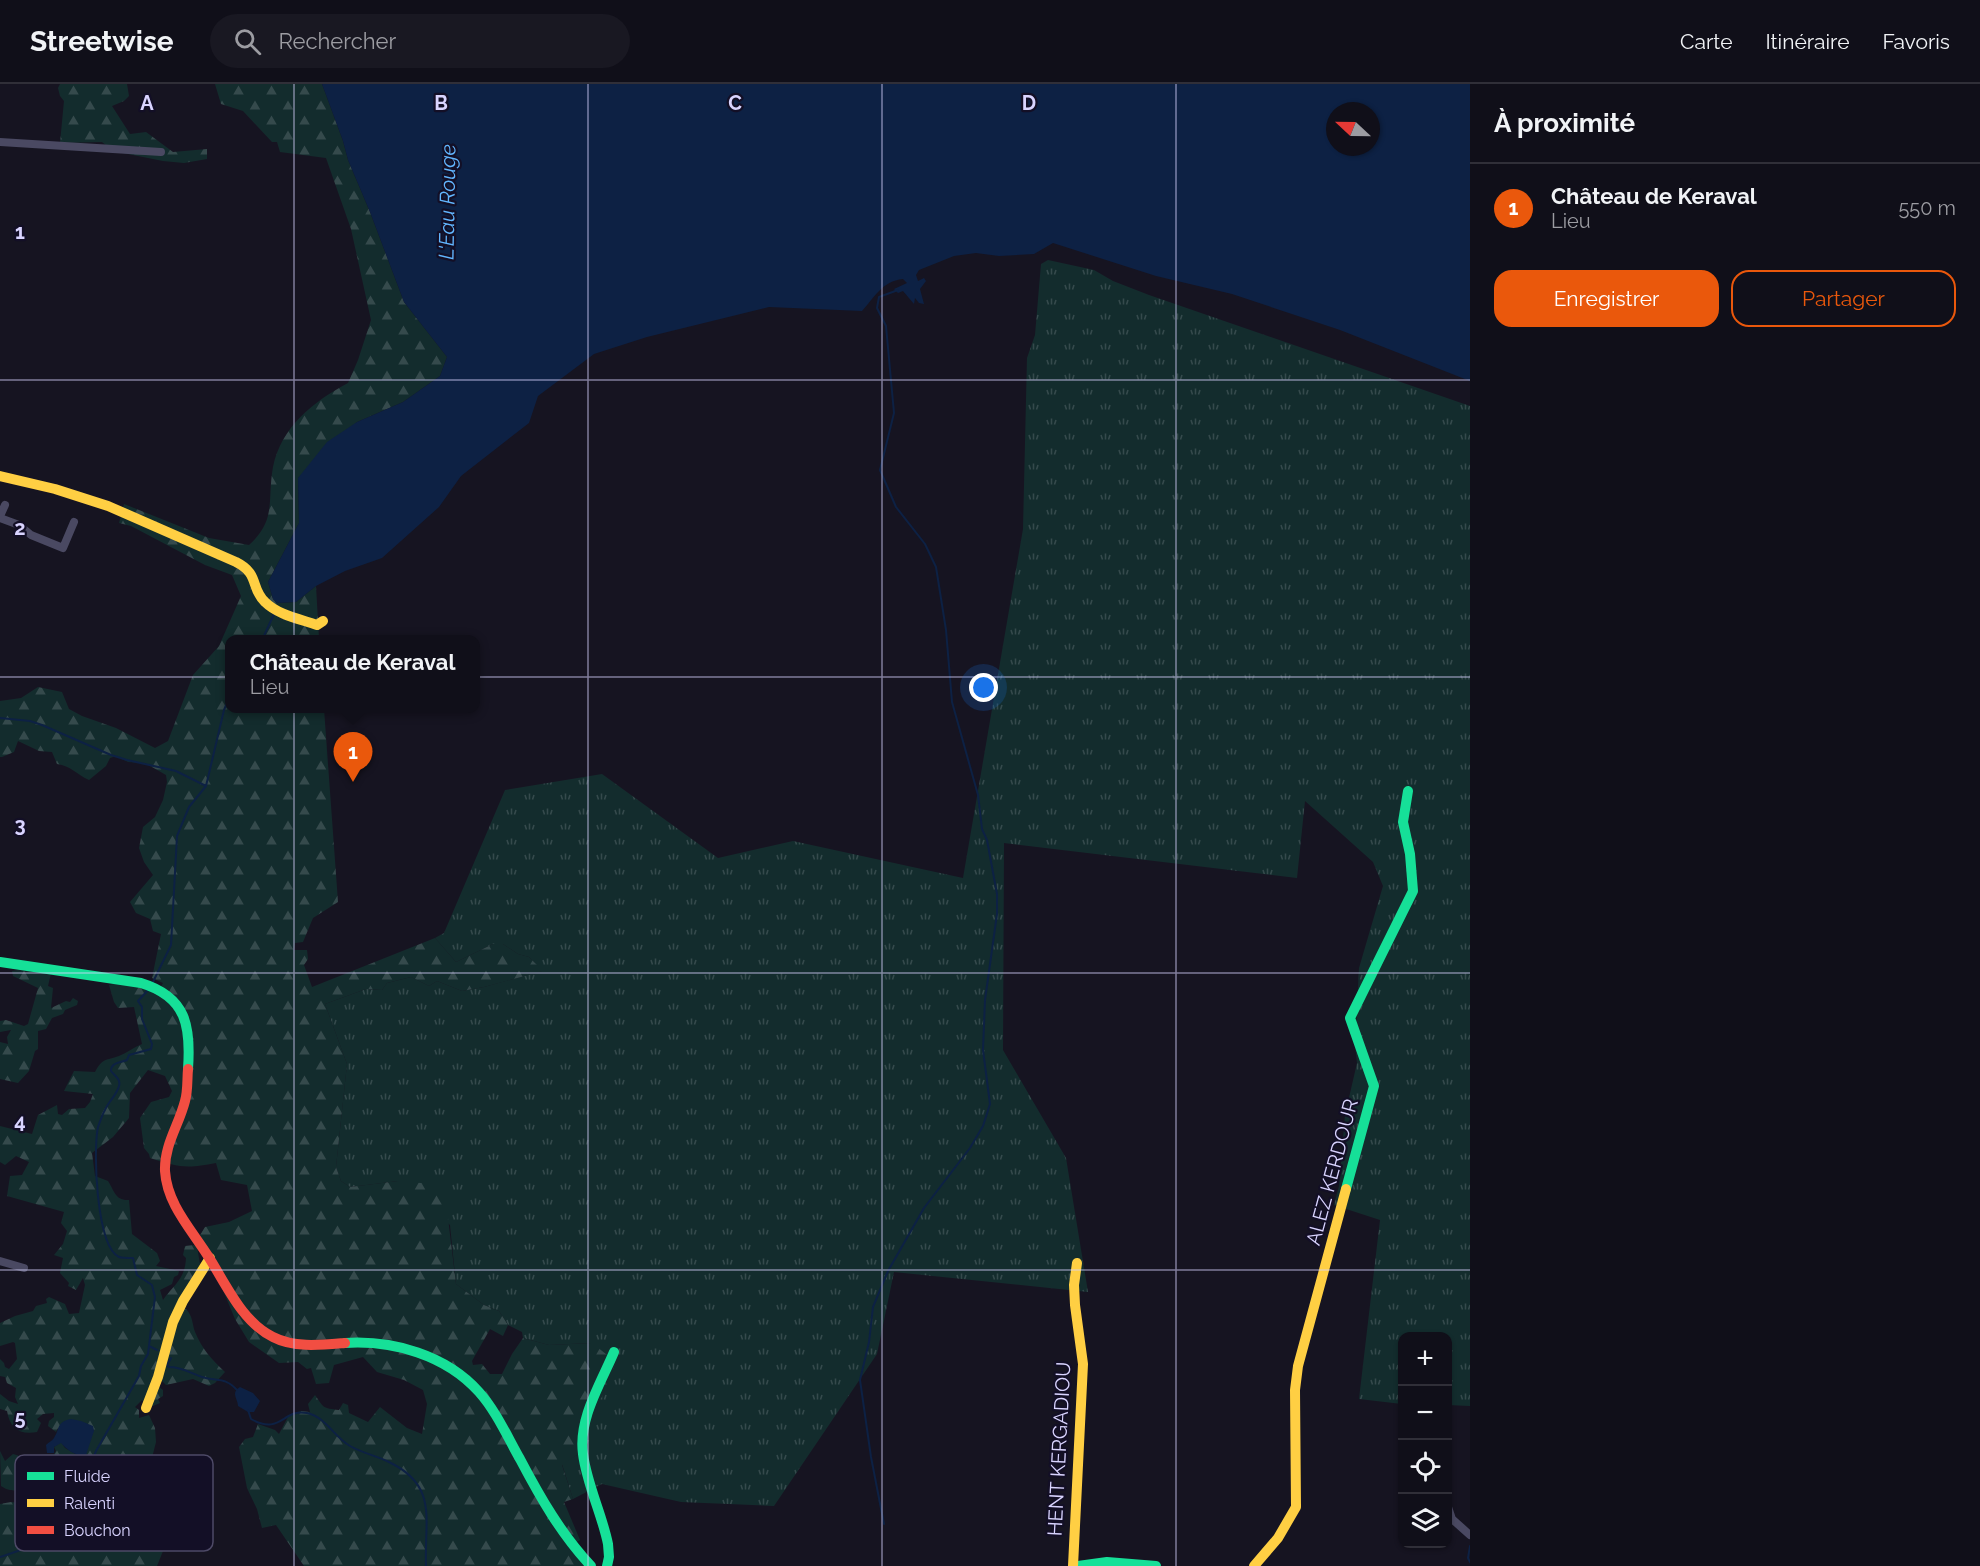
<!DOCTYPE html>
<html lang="fr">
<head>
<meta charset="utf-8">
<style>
  :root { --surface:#100f19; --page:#191822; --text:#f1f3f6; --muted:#9c9ca2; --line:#302f38; --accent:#ea580c }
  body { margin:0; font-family:Raleway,sans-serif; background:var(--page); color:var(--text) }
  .controls { position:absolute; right:18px; bottom:18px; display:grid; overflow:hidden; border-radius:12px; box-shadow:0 2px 4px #0004 }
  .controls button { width:54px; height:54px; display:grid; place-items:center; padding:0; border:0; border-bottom:2px solid var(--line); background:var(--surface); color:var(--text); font:30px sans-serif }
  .compass { position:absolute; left:1326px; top:18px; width:54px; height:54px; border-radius:50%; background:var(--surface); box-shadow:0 2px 4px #0004; rotate:292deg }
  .you { position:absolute; left:984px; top:604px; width:21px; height:21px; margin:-15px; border:4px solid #fff; border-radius:50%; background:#1a73e8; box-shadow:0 0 0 9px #1a73e833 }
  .badge { display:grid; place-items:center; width:39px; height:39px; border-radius:50%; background:var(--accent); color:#fff; font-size:20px; font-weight:700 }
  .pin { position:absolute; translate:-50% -50px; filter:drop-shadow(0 2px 3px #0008) }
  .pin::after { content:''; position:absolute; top:32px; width:21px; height:18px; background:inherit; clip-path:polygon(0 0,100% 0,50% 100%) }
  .popup { position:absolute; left:225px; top:551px; width:255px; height:78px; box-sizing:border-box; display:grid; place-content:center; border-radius:12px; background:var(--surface); filter:drop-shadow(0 2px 4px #0005); font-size:20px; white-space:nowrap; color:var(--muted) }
  .popup b { font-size:22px; color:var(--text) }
  .popup::after { content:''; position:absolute; left:50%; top:100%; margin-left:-12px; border:12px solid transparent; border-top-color:var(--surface) }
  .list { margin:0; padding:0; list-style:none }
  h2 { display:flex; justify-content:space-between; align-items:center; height:78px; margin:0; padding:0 24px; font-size:26px }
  h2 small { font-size:20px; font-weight:400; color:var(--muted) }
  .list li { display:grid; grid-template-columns:39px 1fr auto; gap:18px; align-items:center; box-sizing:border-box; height:90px; padding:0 24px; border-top:2px solid var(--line) }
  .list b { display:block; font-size:22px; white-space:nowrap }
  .list p { margin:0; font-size:20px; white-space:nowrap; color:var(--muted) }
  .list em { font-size:20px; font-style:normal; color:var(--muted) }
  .actions { display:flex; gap:12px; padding:18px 24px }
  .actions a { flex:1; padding:14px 0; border:2px solid var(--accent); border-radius:18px; text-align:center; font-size:21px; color:var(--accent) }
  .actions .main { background:var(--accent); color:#fff }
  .icon { flex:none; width:33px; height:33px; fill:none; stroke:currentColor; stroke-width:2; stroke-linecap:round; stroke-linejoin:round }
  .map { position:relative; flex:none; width:1470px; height:1482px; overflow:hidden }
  header { display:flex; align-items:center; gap:36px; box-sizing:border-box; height:84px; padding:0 30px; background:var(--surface); border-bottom:2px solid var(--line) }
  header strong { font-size:28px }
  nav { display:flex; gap:33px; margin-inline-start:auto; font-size:21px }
  .search { width:420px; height:54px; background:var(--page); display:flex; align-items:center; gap:15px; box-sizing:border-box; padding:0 21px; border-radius:33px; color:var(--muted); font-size:22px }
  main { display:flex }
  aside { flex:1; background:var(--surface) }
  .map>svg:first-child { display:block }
  .grass { fill:url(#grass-tufts) }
  .forest { fill:url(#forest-firs) }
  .water { fill:#0d2144; fill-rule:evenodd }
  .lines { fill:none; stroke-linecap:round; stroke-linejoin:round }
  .stream { stroke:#0d2144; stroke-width:2 }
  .street { stroke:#4a4962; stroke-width:8 }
  .fast { stroke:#16e098; stroke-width:10 }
  .slow { stroke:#ffcf43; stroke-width:10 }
  .jam { stroke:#f24e42; stroke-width:10 }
  .grid { fill:none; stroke:#d9d4ff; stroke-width:1.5; stroke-opacity:0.55 }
  .labels { text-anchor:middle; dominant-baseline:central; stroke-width:4.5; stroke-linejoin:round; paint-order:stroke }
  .street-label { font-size:20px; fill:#d9d4ff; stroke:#130f26 }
  .water-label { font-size:21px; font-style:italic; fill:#62b6ff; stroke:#130f26 }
  .key { fill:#130f26; stroke:#4e4a67; stroke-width:1.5 }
  .key-label { font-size:16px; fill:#d9d4ff }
  .grid-label { font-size:20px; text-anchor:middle; font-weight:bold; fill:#d9d4ff; stroke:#130f26; stroke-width:4.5; stroke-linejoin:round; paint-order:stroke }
</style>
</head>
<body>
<header>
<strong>Streetwise</strong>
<div class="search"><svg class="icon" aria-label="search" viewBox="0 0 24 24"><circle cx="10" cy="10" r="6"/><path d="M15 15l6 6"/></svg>Rechercher</div>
<nav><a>Carte</a><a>Itinéraire</a><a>Favoris</a></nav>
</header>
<main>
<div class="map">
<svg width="1470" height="1482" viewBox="0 0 1470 1482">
  <defs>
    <pattern id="grass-tufts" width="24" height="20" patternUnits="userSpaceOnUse" patternTransform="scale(1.5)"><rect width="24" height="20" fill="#132c2d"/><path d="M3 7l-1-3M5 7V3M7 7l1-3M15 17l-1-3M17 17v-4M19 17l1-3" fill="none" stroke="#354a4c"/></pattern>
    <pattern id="forest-firs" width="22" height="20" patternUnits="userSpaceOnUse" patternTransform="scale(1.5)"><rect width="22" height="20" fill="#132c2d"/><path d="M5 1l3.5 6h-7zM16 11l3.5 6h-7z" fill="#354a4c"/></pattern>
  </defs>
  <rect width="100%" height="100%" fill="#161421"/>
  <!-- grass -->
  <path class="grass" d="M1048,176L1094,186L1113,197L1149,211L1470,322V1322L1448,1321V1252H1402V1320L1359,1315L1380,1136L1334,1121L1339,1102L1345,1031L1357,979L1355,961L1359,884L1383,802L1373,778L1305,717L1297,794L1004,759L1003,966L1066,1074L1088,1208L894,1188L877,1270L774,1422L681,1418L602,1400L573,1415L562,1380L577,1371L591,1259L549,1261L523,1254L522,1248L508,1241L499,1227L484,1221L456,1200L450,1141L398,1097L350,1103L341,1097L336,1083L347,980L325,920L366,905L382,906L387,899L411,893L429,902L437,897L462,907L484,903L542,887L529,873L518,870L503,860H493L456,878L435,854L444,849L505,706L602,690L718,774L793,757L963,794L1023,445L1027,274L1035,251L1041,180Z"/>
  <!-- forest -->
  <path class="forest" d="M60,0H127L129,12L124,17L112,22L130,50L146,48L173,68L207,65V75L184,79L163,77L113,67L102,58L60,59L64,17L60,12L58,4Z
    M215,0H322L343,57L348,76L370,128L404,218L447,273L440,292L403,318L357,338L298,394L299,439L268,498L273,515L277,519L296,518L316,502L319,555L230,556V624L324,625L338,818L313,834L303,858L295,859L294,866H307L308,875L304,881L312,903L435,854L456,878L493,860H503L518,870L529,873L543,887L484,903L462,907L437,897L429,902L411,893L387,899L382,906L366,905L325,920L347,980L336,1083L341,1097L350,1103L398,1097L444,1101L456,1200L484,1221L499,1227L508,1241L503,1252L490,1245L472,1277L473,1281L482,1280L490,1290H502L512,1270L523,1254L549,1261L592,1259L616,1278L602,1313L581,1335L577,1371L562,1381L573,1415L564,1418L580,1456L570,1462L585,1482H304L276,1441L262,1444L257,1425L247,1404L239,1363L245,1355L253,1353L258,1340L275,1346L279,1350L289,1331L301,1327L310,1328L308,1320L315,1311C324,1324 322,1324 339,1326L343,1319L348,1321L349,1329L368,1338L380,1323L407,1344L422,1350L427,1320L423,1306L404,1296L377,1288L363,1273L334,1281L329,1299L316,1300L311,1284L307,1285L298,1278L279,1279L249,1258L235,1235L200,1151L205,1143L229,1138L252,1127L247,1101L221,1096L216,1079C186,1085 178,1083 150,1074L149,1070L144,1064L140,1034L151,1018L169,1013L172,1007L165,992L148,986L130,1009L129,1034L113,1053L92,1069L95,1092L108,1097C114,1106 115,1117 129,1116L132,1150L157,1169L160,1177L156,1182L179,1187L178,1191L174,1193L172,1200L160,1206L163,1216C174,1200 185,1196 186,1174L183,1171L185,1162L194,1161L197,1163L200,1180L181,1226L186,1225C193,1232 192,1240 195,1248C202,1265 212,1276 225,1288L215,1299L209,1302L193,1295L166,1301L161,1296L156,1301L163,1306V1312L158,1315L160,1319L148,1324L142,1316L135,1323L139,1326V1334L149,1331L155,1344L156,1358L146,1397L163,1467L157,1482H0V1420L11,1418L20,1419L24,1415L26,1410L31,1408C19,1404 13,1410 1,1402L0,1367L5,1377L13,1370L33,1376L40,1396L36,1371L54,1370L56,1367L54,1363L61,1358L65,1364L77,1371L58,1344L56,1348L48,1342L49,1337L54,1333V1329L43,1330L37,1335L41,1339L37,1348C20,1351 10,1345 7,1327L0,1325V1310L9,1317L18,1320L15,1313L16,1304L7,1299L5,1293L0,1292V1275L4,1279L5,1283L9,1285L17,1275L15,1259L13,1258L0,1262V1239L15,1232L33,1227L36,1222L47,1219L46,1215L49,1213L65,1220L69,1230L79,1229L85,1201L83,1194L76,1206L68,1202L69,1199L60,1189L63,1174L54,1171L63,1160L67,1147L61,1139L64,1128L7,1112L10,1092L22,1091L29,1078L16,1072L5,1081L0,1078V1042L32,1050L38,1031L57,1021L58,1030L62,1031L69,1025L85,1024L90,1018L93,1010L64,1007L74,987L95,988C103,973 106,977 119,972C127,969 134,963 142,960L134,923L118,924L114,918L109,901C124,897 144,902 156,911L163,899L152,894L161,850L153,847L150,835L136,829L130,818L153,791L144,778L139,764L143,743L155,733L163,716L167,698L166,691L145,679L128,678L116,672L110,674L106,682L89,696C76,690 71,682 57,680L52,668L39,667L18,657L14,668L2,673H0V617L21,614L38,603L62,608L69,625L82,632L116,644L155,664L168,657L193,591L219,562L241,512L232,491L205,481L131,442L119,439L124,420L209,454L249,461C277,436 267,416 273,383C281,343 314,317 348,299L358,276L371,236L351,145L326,74L280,68L277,58H272L243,27L221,20Z
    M18,886L51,889L48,902L53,904L51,924L66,917L70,918L73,914L78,917L77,921L65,926L63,930L52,934L46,945L38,947V965L35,967L29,987L18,999L0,995V958L8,960L7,953L11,946L0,948V937L6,936L24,942L28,940L38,904L13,892L12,887Z"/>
  <!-- water -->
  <path class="water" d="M322,0H1470V297L1340,246L1232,210L1156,192L1053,159L1034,170L999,172L976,169L954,172L919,186L916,191L918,197L924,194L926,197L920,205L924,220L919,219L915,214L914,220L903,207L898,209L894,205L907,199L903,195C882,197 874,214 862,227L769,223L647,253L594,270L538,312L529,339L461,392L439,423L382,474L345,487L316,502L296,518L277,519L273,515L268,498L299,439L298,394L327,358L357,338L403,318L440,292L447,273L404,218L370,128L348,76L343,57ZM1335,27H1371V63H1335Z
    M240,1303L253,1309L260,1317L254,1328H248L238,1322C238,1315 230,1309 240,1303Z
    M71,1335L81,1337L93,1342L94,1347L86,1371C76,1373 67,1366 61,1359L54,1363V1369H47L46,1361C49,1358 52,1357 54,1354C60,1345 56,1338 71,1335Z"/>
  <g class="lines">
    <!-- stream -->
    <path class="stream" d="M262,556L275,528
      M0,634L30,637L42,641L111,671L127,676L176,687L206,702
      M152,900L171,861L177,752L189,723L206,702L224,626L230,612
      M149,1262L157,1266
      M171,1274L167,1281L169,1283C182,1283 190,1289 202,1293C217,1298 224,1292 237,1306
      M248,1326L251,1335C281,1352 283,1324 307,1329C326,1333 334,1353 350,1362C362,1369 377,1372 389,1378C439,1402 424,1436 426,1482
      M884,1440L871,1373L860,1296L869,1258L873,1223L888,1187L924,1124L970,1064L983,1042L990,1020L983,966L985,916L997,830V810L987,756L982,745L978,711L952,618L946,546L936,483L925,460L896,423L880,386L894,329L886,242L877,224L879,213L898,206
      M1470,1462L1468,1474L1470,1478
      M0,1473C33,1462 78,1450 89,1413C91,1406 95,1396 94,1390C93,1380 92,1376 96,1367L139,1292L141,1282L148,1270L155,1213L152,1201L137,1191L133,1174C129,1174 122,1174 119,1173C96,1162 93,1065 98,1043C100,1038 102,1031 105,1026C108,1018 117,1011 119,1002C121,995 115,992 111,987C111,978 120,979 127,976L129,971L151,965L152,960L142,935V923L138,917L149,905"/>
    <!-- street -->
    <path class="street" d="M0,58L161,68
      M0,432L5,421
      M0,434L19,441L31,451L63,464L74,438
      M0,1177L24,1184
      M1448,1423L1452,1435L1470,1451"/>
    <!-- fast -->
    <path class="fast" d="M0,878L141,899C187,913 191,943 188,985
      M1346,1105L1374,1002L1350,934L1413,807L1410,770L1403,738L1408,707
      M345,1259C393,1256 446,1271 479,1308C496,1327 507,1352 520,1375C540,1413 561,1450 591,1482
      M607,1482L609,1473L608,1460C602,1430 587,1401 583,1370C578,1335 601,1299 614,1268
      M1078,1482L1107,1478L1156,1482"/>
    <!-- slow -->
    <path class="slow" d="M0,392L55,405L108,422L236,478C260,490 250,504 265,518C278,531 300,535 317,541L323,537
      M146,1324L158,1293L173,1238L183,1217L210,1174
      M1073,1482L1083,1280L1075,1221L1074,1201L1077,1179
      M1254,1482L1278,1454L1296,1423L1295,1306L1298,1282L1346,1105"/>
    <!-- jam -->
    <path class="jam" d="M188,985C187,996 188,1007 185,1017C179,1041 164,1061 165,1087C167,1120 191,1145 208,1172C226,1200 242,1238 273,1253C294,1264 321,1261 345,1259"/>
  </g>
  <!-- grid -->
  <path class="grid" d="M294,0V1482M588,0V1482M882,0V1482M1176,0V1482M0,296H1470M0,593H1470M0,889H1470M0,1186H1470"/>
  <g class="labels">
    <!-- street labels -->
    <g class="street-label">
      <text transform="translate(1332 1088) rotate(-75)">ALEZ KERDOUR</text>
      <text transform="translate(1059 1365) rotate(-87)">HENT KERGADIOU</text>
    </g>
    <!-- water labels -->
    <g class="water-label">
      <text transform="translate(447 118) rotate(-89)">L'Eau Rouge</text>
    </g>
  </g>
  <!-- legend -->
  <rect x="15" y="1371" width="198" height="96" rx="9" class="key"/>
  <rect x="27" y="1388" width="27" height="8" fill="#16e098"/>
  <rect x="27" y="1415" width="27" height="8" fill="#ffcf43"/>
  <rect x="27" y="1442" width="27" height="8" fill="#f24e42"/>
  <g class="key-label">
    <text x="64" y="1398">Fluide</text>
    <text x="64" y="1425">Ralenti</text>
    <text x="64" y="1452">Bouchon</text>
  </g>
  <g class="grid-label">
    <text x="147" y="26">A</text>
    <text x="441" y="26">B</text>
    <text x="735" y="26">C</text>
    <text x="1029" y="26">D</text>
    <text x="20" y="155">1</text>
    <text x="20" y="451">2</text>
    <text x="20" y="748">3</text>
    <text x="20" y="1044">4</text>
    <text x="20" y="1341">5</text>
  </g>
</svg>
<div class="controls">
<button>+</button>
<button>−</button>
<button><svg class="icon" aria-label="locate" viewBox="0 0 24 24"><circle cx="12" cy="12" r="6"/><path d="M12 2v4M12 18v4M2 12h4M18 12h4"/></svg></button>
<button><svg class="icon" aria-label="layers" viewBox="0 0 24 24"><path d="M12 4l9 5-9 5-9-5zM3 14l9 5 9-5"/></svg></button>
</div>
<svg class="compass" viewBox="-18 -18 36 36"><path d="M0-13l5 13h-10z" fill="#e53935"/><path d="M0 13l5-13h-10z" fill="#9c9ca2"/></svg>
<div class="you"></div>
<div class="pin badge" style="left:353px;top:698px">1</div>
<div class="popup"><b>Château de Keraval</b>Lieu</div>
</div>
<aside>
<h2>À proximité<small></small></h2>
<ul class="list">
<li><span class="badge">1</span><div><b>Château de Keraval</b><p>Lieu</p></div><em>550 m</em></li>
</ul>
<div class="actions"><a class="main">Enregistrer</a><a>Partager</a></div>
</aside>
</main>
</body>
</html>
